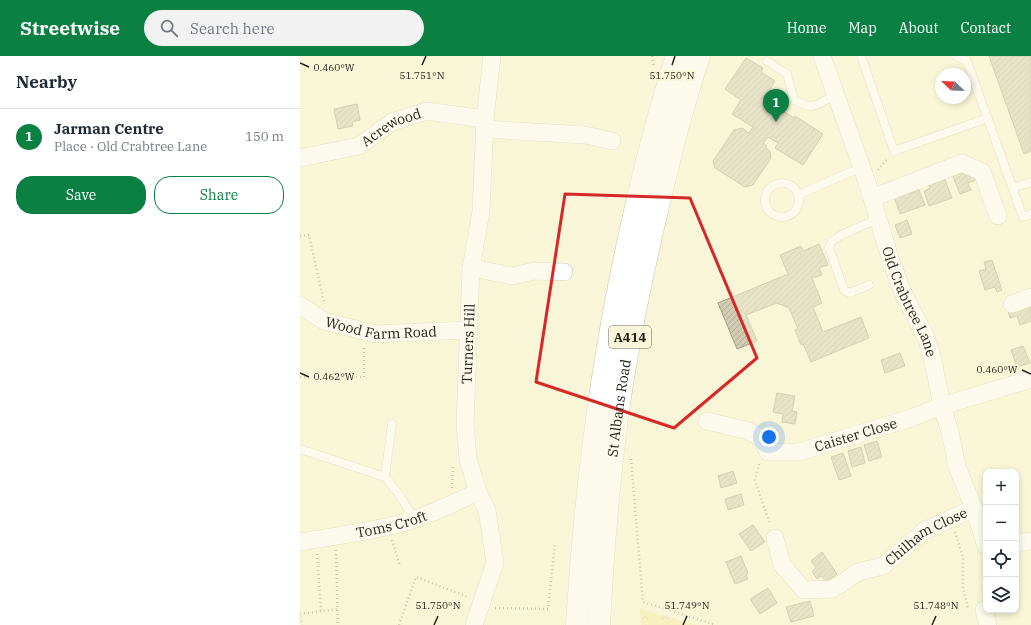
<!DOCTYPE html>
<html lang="en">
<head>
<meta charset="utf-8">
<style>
  :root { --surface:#fff; --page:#f2f2f3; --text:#1f2937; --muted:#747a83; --line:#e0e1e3; --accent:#0b8043 }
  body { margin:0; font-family:"IBM Plex Serif",serif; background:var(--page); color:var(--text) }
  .controls { position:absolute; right:12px; bottom:12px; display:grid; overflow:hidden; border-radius:8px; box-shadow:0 2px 6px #0003 }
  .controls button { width:36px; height:36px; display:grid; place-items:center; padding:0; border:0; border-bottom:1px solid var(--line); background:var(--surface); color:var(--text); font:20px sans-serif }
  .compass { position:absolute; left:635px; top:12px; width:36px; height:36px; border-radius:50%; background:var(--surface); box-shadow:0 2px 6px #0003; rotate:293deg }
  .you { position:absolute; left:469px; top:381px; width:14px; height:14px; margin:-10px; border:3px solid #fff; border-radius:50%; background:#1a73e8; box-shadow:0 0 0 6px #1a73e833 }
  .badge { display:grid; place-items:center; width:26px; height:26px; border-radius:50%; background:var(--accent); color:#fff; font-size:13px; font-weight:700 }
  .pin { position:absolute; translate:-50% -33px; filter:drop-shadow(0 1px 2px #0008) }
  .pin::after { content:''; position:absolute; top:21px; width:14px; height:12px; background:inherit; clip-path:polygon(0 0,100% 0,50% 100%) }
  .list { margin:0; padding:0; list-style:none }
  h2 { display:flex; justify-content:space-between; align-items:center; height:52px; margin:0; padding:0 16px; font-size:17px }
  h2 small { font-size:13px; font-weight:400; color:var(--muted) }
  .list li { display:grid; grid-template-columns:26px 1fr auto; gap:12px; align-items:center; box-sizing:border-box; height:56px; padding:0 16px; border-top:1px solid var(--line) }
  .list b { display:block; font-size:15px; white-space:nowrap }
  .list p { margin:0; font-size:13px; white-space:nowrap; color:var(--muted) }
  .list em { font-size:13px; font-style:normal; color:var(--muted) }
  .actions { display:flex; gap:8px; padding:12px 16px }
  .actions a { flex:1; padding:9px 0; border:1px solid var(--accent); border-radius:16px; text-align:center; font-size:14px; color:var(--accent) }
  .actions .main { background:var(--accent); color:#fff }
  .icon { flex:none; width:22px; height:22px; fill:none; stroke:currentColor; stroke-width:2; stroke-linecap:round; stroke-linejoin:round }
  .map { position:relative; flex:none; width:731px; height:569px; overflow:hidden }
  header { display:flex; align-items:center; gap:24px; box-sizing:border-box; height:56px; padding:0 20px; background:var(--accent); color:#fff }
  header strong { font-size:19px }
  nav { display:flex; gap:22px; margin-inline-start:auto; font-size:14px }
  .search { width:280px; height:36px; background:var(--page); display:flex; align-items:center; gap:10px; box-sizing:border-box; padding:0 14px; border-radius:22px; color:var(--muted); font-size:15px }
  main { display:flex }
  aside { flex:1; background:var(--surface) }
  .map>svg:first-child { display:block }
  .forest { fill:url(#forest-crowns) }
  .building { fill:url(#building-hatch); stroke:#a5a187 }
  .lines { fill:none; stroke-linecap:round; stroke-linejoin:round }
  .service-casing { stroke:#cac6ab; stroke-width:9 }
  .minor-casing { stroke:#cac6ab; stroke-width:18 }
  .primary-casing { stroke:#cac6ab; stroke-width:23 }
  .path { stroke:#97947f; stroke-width:2.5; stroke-dasharray:1 3; stroke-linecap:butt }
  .service { stroke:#fff; stroke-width:8 }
  .minor { stroke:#fff; stroke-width:17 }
  .primary { stroke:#fff; stroke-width:22 }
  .marked { fill:none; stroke:#d62828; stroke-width:3; stroke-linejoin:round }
  .ticks { fill:none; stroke:#252319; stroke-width:1.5 }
  .labels { text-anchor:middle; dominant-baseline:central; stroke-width:4; stroke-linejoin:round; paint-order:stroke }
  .shield { fill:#f9f5d8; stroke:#656252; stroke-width:1 }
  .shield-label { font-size:13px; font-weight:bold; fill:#252319 }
  .street-label { font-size:14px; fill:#252319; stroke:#f9f5d8 }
  .ticks-label { font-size:10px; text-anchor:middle; fill:#252319; stroke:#f9f5d8; stroke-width:4; stroke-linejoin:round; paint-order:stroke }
</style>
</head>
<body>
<header>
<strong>Streetwise</strong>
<div class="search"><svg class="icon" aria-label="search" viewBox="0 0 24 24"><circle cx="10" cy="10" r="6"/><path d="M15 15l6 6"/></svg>Search here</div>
<nav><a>Home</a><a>Map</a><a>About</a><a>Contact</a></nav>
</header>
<main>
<aside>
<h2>Nearby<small></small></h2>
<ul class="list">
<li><span class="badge">1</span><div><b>Jarman Centre</b><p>Place · Old Crabtree Lane</p></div><em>150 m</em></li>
</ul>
<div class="actions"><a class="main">Save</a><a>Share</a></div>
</aside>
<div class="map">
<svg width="731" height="569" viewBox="0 0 731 569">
  <defs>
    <pattern id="forest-crowns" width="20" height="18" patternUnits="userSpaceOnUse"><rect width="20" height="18" fill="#f4e8a1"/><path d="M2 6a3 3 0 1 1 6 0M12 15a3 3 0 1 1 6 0" fill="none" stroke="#d1c78a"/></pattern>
    <pattern id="building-hatch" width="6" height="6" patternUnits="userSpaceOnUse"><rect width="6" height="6" fill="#d1ccb1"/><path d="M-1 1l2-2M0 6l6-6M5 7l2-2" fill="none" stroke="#b3af98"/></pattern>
  </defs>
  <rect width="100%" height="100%" fill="#f9f5d8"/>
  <!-- forest -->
  <path class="forest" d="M340,553L397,569H341Z"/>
  <!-- building -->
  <path class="building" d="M689,0H731V95L724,98Z
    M446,2L463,12L461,16L475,25L464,43L494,62L495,60L523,78L503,109L475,92L478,87L468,81L463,87L467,90L466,92L470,95L471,102L453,129L445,131L415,112L413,105L434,74L442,72L449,77L453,71L432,58L441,44L425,33Z
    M57,48L60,64L52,66L53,70L38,73L34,53Z
    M671,111L676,124L668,127L671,134L660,138L652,118Z
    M644,121L652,142L629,150L624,135L630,132L628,127Z
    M607,132L609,138L619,134L625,149L600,158L593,138Z
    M607,164L612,178L600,182L595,169Z
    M519,188L528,209L519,212L522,219L512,222L522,247L513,251L523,276L561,261L569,282L511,306L503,288L501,289L495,274L498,273L489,252L477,247L446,259L457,285L437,293L418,247L488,218L480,199L501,190L503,195Z
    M692,204L702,234L697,236L695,231L685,234L679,215L686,213L684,206Z
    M731,247V265L720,269L717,260L710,262L708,256Z
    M723,290L730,307L717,311L711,294Z
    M600,297L605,310L585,317L581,304Z
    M477,337L495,340L492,355L497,356L495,368L482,366L483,358L473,356Z
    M577,385L582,401L569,405L564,389Z
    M561,391L565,407L552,411L548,395Z
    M543,397L551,420L539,424L531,401Z
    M433,415L437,427L421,432L418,420Z
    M441,438L444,449L428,454L425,443Z
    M453,469L465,486L451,495L439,478Z
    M522,496L537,518L526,526L521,520L517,523L512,515L516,512L511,505Z
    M441,500L448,517L446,518L448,523L435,528L426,506Z
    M468,532L477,547L460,558L450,543Z
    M510,545L514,560L491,566L486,551Z"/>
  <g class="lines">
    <defs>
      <path id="service" d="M561,0L594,95L688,62
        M656,0L667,5L723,161L731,158
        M467,5L487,18L494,44C514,56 518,48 536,38
        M465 144a17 17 0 1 1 34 0a17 17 0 1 1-34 0Z
        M713,132L731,126
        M498,139L562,111
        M569,229L550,237L544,234L529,192L532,185L543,178L578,163
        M0,394H3L85,421L92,368
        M85,421L101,441L114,463"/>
      <g id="minor">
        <path id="s1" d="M522,0L567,126L591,205L604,239L626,281L632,300L642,350L650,376L657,411L674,452L686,490"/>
        <path d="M184,73L285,79L312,85"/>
        <path id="s2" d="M0,102L59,90L92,66L126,55L185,63"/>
        <path d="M572,142L662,107L682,116L698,160"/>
        <path d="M171,212L213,220L234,215L264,216"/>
        <path d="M712,248L731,241"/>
        <path id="s3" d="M0,249L24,265L75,278L168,274"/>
        <path id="s4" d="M407,365L449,375L462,383L468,396H499L608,363L642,350L731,323"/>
        <path id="s5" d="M475,482L482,509L504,534L533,533L558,516L583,510L624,475L674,452"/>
        <path id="s6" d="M0,486C34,480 69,476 102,467C129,460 153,447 178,436"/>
        <path d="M716,487L731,485"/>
        <path d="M684,554L688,569"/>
        <path id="s7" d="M174,569L195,507L187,454L178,436L168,403L165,368L171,212L181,156L185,63L192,0"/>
      </g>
      <g id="primary">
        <path d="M277,569C285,431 303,295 334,160C346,106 360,52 377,0"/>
        <path id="s8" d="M299,569C303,493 309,416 320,341C330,274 344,208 360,142C371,95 383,47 399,0"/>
      </g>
    </defs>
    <!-- service casing -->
    <use href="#service" class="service-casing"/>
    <!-- minor casing -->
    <use href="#minor" class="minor-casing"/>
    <!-- primary casing -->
    <use href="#primary" class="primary-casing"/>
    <!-- path -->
    <path class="path" d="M352,0L354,11
      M578,114L587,103
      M0,180L9,179L24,247
      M0,321H64V290
      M331,403L343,546L416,569
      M459,408L455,424L470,469
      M152,432L153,409
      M655,476L663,501V530L668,553
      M92,484L100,510
      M36,494L38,569
      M17,498L21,555
      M684,505V540
      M195,552L248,553L255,487
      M0,558L38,553
      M0,561L2,569
      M99,569L116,521L168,541"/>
    <!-- service -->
    <use href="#service" class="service"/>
    <!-- minor -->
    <use href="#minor" class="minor"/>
    <!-- primary -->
    <use href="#primary" class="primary"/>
  </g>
  <!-- marked area -->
  <path d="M0 0H731V569H0ZM265,138L390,142L457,302L374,372L236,326Z" fill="#f9f5d8" fill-opacity=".55" fill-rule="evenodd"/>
  <path class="marked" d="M265,138L390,142L457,302L374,372L236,326Z"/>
  <!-- ticks -->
  <path class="ticks" d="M0,7L9,11M122,9L126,0M372,9L375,0M722,314L731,318M0,317L9,321M134,569L138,560M383,569L387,560M632,569L636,560"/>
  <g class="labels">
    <!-- shield labels -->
    <rect class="shield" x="309" y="270" width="42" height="22" rx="3"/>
    <g class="shield-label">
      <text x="330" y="281">A414</text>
    </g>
    <!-- street labels -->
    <g class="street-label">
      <text stroke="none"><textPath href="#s2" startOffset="98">Acrewood</textPath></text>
      <text stroke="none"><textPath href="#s1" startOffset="261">Old Crabtree Lane</textPath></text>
      <text stroke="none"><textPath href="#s3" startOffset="87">Wood Farm Road</textPath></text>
      <text stroke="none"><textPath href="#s7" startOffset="289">Turners Hill</textPath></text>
      <text stroke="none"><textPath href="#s8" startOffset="218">St Albans Road</textPath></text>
      <text stroke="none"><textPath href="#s4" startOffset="163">Caister Close</textPath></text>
      <text stroke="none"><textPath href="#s6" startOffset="93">Toms Croft</textPath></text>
      <text stroke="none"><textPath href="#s5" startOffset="199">Chilham Close</textPath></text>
    </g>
  </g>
  <g class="ticks-label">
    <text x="34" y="15">0.460°W</text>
    <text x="372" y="23">51.750°N</text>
    <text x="122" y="23">51.751°N</text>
    <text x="697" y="317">0.460°W</text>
    <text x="34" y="324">0.462°W</text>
    <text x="138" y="553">51.750°N</text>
    <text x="387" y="553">51.749°N</text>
    <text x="636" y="553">51.748°N</text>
  </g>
</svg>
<div class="controls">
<button>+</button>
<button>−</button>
<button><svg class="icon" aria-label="locate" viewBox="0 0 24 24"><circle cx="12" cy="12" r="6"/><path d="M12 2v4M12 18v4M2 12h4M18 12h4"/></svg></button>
<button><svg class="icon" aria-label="layers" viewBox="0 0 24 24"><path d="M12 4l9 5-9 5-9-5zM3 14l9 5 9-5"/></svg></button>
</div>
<svg class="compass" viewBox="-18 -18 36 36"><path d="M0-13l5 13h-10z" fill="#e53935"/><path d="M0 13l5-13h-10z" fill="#747a83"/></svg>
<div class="you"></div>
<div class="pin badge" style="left:476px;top:66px">1</div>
</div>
</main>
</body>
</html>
